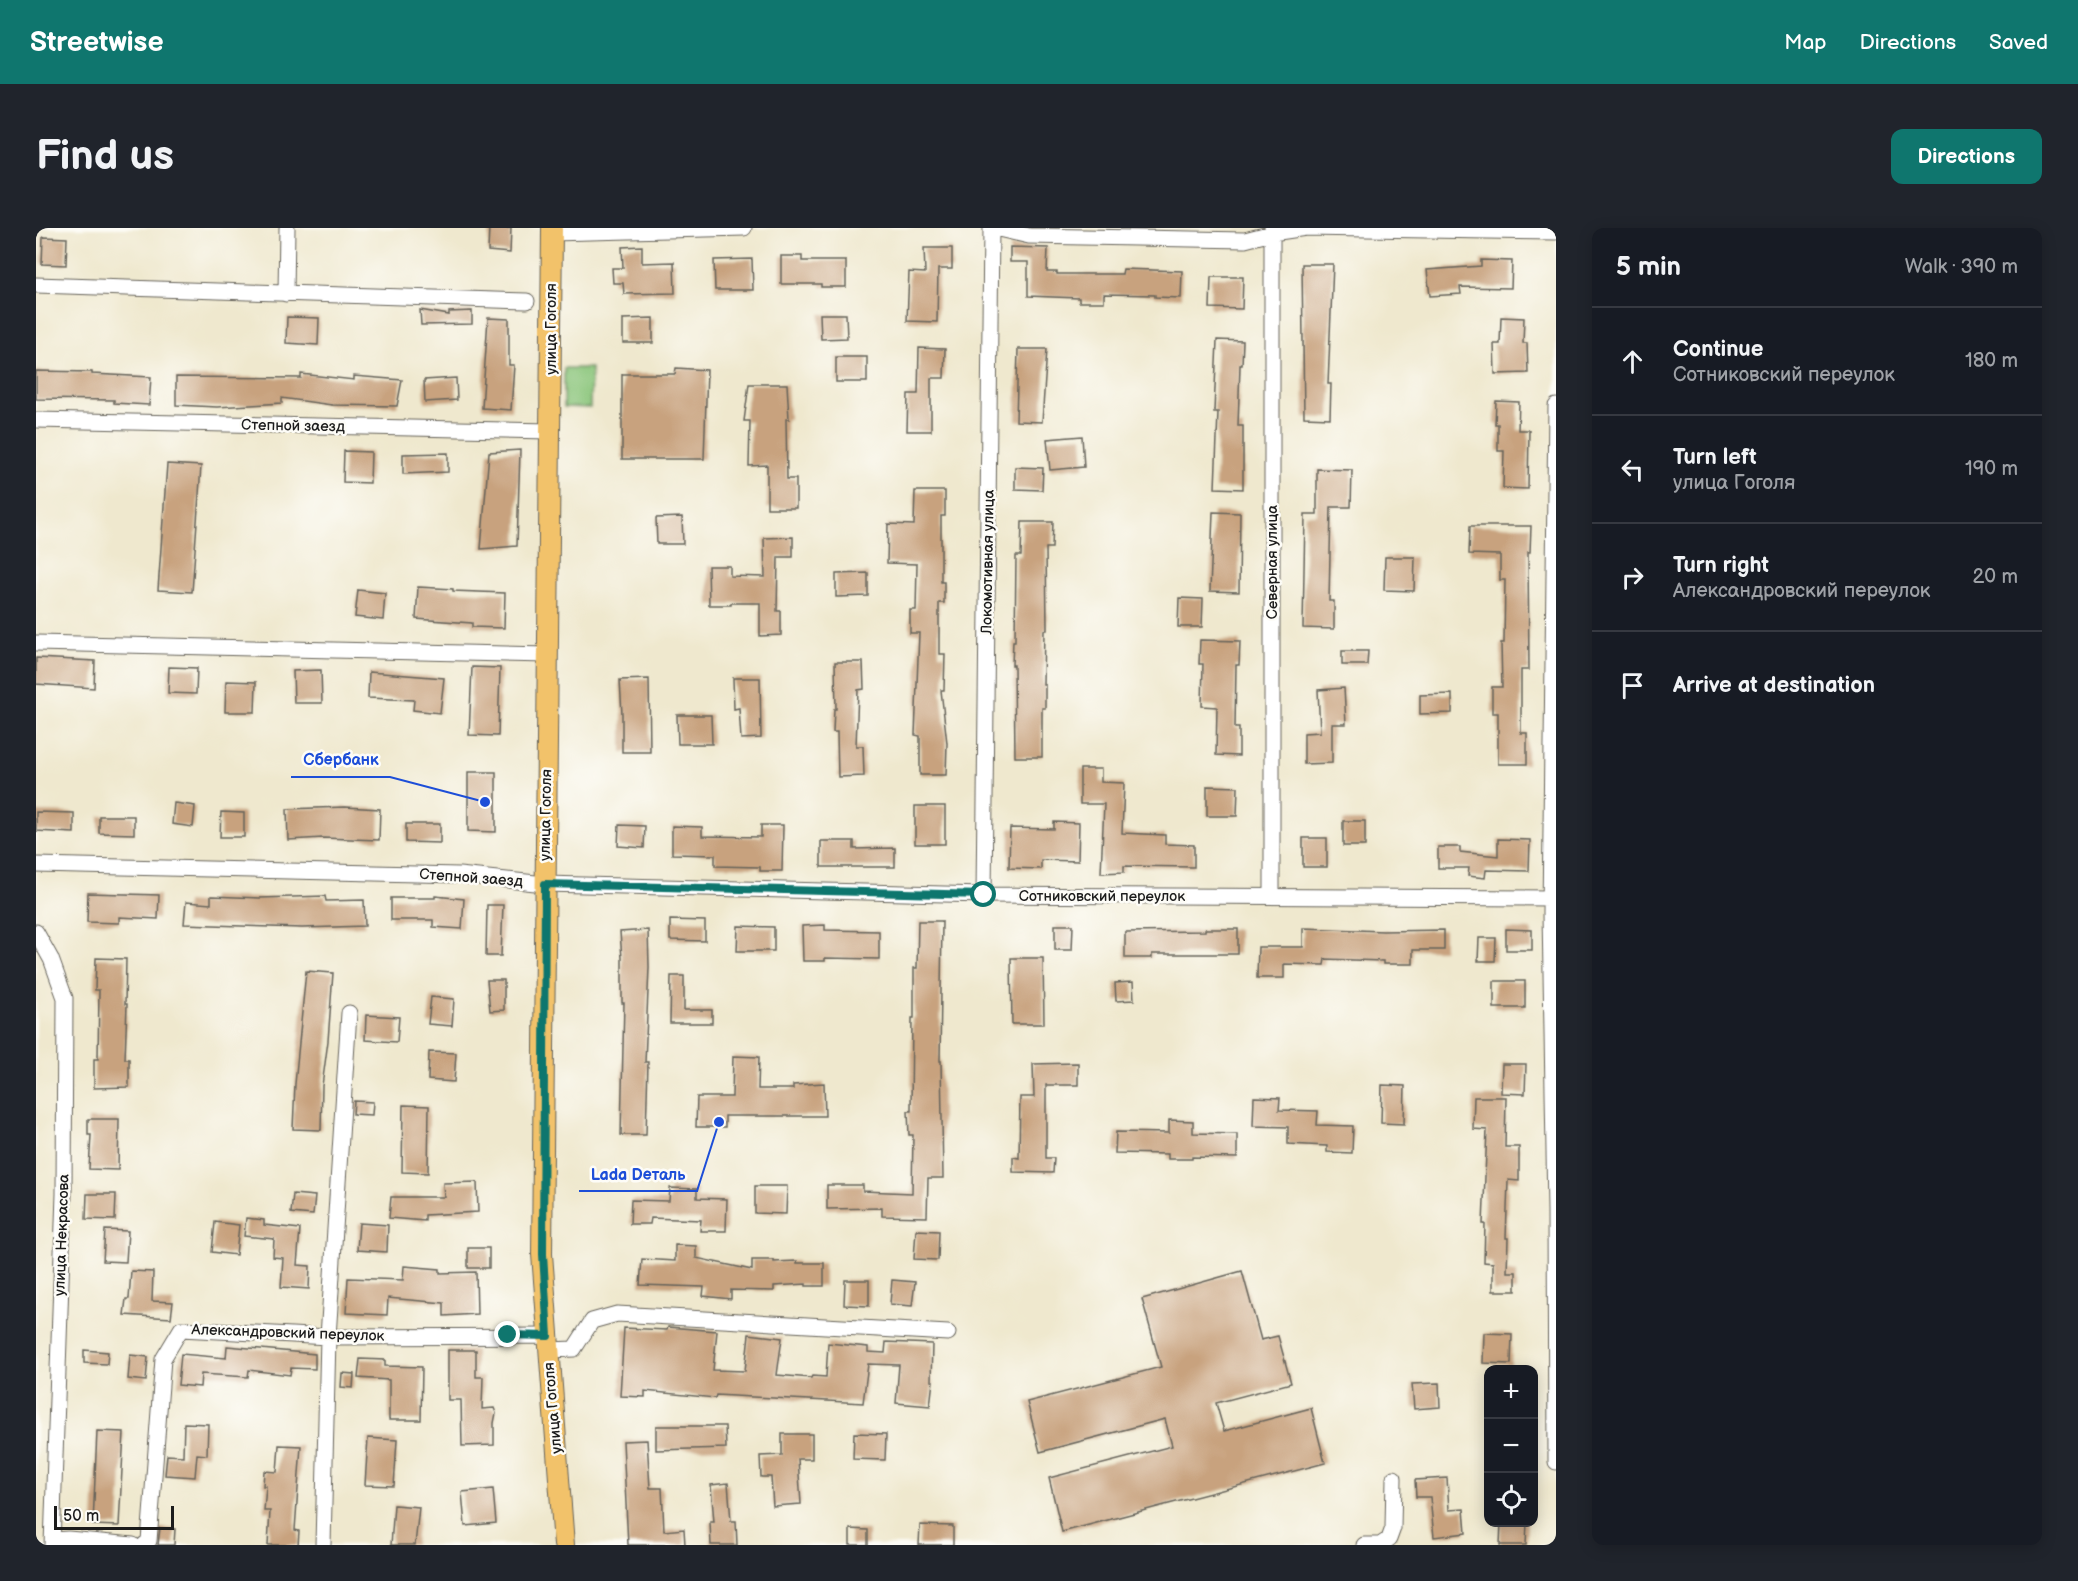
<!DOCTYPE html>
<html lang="en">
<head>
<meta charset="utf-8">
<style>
  :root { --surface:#171b24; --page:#20242c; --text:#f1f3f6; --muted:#9ea1a6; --line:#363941; --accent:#0f766e }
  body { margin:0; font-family:"Balsamiq Sans",sans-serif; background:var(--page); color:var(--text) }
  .controls { position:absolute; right:18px; bottom:18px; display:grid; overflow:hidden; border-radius:12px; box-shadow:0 3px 15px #0003 }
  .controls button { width:54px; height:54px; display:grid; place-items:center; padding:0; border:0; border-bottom:2px solid var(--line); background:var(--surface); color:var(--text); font:30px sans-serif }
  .scale { position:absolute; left:18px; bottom:15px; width:120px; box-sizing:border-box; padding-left:6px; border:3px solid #1c1c1c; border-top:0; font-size:16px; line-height:21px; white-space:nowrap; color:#1c1c1c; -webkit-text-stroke:4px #fdfcf7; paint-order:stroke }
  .stop { position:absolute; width:18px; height:18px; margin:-14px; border:4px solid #0f766e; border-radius:50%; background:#fff }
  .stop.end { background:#0f766e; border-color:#fff; box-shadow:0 2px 6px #0008 }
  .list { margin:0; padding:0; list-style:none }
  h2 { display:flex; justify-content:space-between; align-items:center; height:78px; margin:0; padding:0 24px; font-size:26px }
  h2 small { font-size:20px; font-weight:400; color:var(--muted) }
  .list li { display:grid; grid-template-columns:39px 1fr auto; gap:18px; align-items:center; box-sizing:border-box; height:108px; padding:0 24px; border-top:2px solid var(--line) }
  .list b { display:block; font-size:22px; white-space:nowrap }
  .list p { margin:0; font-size:20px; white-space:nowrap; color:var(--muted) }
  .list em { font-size:20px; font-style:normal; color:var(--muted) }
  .icon { flex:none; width:33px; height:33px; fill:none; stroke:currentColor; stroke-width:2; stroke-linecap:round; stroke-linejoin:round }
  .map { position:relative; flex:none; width:1520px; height:1317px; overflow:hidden; border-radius:12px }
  header { display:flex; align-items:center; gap:36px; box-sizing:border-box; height:84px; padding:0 30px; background:var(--accent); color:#fff }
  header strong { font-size:28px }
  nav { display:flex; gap:33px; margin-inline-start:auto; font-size:21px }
  .intro { display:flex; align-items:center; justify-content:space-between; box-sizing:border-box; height:144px; padding:0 36px }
  h1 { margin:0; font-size:42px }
  .button { padding:15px 27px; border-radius:12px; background:var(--accent); color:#fff; font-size:21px; font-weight:700 }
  main { display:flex; gap:36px; padding:0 36px }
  aside { flex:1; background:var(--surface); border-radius:12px; box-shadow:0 3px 15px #0003 }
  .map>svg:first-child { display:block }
  .green { fill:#8ac57a; stroke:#53704b; stroke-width:1.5 }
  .building { fill:#c8a27e }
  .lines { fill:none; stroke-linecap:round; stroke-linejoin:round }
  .minor-casing { stroke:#66635a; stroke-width:17 }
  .major-casing { stroke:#66635a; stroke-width:22 }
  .minor { stroke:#fff; stroke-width:15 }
  .major { stroke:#f2c26a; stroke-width:20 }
  .route { stroke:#0f766e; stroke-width:8 }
  .labels { text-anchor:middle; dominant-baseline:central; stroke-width:5; stroke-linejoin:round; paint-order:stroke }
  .street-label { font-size:15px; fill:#1c1c1c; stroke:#fdfcf7 }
  .leader { fill:none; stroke:#1d4ed8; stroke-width:2 }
  .callout-dot { fill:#1d4ed8; stroke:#fdfcf7; stroke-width:2 }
  .callout-label { font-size:16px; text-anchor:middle; font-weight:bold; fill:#1d4ed8; stroke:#fdfcf7; stroke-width:5; stroke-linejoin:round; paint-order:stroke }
</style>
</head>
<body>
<header>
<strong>Streetwise</strong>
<nav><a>Map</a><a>Directions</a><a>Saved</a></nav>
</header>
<div class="intro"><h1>Find us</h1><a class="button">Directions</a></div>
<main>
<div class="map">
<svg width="1520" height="1317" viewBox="0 0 1520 1317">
  <rect width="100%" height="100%" fill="#fdfcf7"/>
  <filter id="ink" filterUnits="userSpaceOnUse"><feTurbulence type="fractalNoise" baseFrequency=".0167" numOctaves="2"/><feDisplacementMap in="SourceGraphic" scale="12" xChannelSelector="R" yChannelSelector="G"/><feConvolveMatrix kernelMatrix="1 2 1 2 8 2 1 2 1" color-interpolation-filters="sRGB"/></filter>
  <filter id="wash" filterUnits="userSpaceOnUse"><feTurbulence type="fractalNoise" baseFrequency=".008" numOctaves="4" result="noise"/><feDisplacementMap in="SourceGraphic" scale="24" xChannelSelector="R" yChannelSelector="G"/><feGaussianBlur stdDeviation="1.35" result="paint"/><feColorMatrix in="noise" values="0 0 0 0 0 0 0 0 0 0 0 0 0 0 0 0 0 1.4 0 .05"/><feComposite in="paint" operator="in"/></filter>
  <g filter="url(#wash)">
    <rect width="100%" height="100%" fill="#efe8ce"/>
    <!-- green -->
    <path class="green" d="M528,140H555L554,180L528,179Z"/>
    <g id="blocks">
      <!-- building -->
      <path class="building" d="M453,0H475L474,25L452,23Z
        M7,9L31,10L30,37L6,36Z
        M606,18V35L638,34L639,65L588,66L587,55H577L576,40H587L586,19Z
        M974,19L1012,20L1011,44H1021V46H1086L1087,41L1146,43L1145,70L1119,69V67L1068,66V74H1043V70L992,68V34H974Z
        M888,20H916V41H902L901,94L871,93L873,44L889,45Z
        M745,28H766V33H810V59H785V56H745Z
        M716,31L717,62H679L678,32Z
        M1445,32L1476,33L1475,60L1424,59L1425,66L1394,68L1391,42L1445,38Z
        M1266,36H1297L1292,156H1295L1294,190L1268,189Z
        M1175,49H1207L1206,81L1174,80Z
        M384,82L413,87V84L436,83V96L385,97Z
        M784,86H810L811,110L785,111Z
        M251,89L283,90L282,117L250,115Z
        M1465,89L1488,90L1487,115H1491L1492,145L1459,146L1458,116H1464Z
        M452,90L473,91V137H478L475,182L446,180Z
        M617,90V115H587V91Z
        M1181,112L1207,113L1206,137H1204L1202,198H1207V261L1179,260L1182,184H1178Z
        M883,120L909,121L908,150H895V203H871L872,166H882Z
        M982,121H1011L1006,194L980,193Z
        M800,129H831V154H800Z
        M640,140L671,142L668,231H586V146H639Z
        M0,143L56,144V146L115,149L113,177L78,175V172L0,171Z
        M265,146L318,152V148L366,152L361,178L296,177L246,170V175L181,179L140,177V149L265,150Z
        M420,150L421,172L389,174L388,152Z
        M713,156H751L753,191H750L751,251H760V280H731V237L713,238L714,193H708Z
        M1460,173L1483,174L1482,202H1493L1492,261L1467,260L1468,223H1462V196H1459Z
        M1046,208L1048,239L1014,242L1011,211Z
        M484,222L481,318L445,321L453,224Z
        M308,223L335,224L334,255L307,254Z
        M412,225V244L367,246V226Z
        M131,236L165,238L156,364L122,362Z
        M979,239L1007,240L1006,262L979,261Z
        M1281,241L1316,242L1315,279H1295L1293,373H1298V401L1267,400L1269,286H1281Z
        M879,263H909V288H905V354H908V375H903V426H909L908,462H905L911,515L910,547H884V508L879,507L883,405H874V382H880L881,336L851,335L852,296L878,297Z
        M1177,284L1204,285L1203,364L1174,363Z
        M646,289L647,316H621L620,290Z
        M986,294H1017L1016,320H1010L1011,402H1008L1007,456H1009V480H1006V529H979L978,437H976L977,413H979L980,328H985Z
        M1434,298H1495L1494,324H1492L1493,442H1485V505H1491V536H1462V485H1456V459H1466L1465,415H1468L1469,352H1464V327L1433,326Z
        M757,309V329H742L741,383H745V407L724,408V375H695V377H673L672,338H694V348L729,349L728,310Z
        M1349,329H1379L1378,363L1348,362Z
        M832,345V368L800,369V346Z
        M382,359L417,361V363L469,365L468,400L436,399V395L380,391Z
        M322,362L349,365L347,392L319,389Z
        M1143,370L1167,371L1166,399H1142Z
        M1164,412L1204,413L1203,437H1200L1199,500H1203V528L1180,527L1181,479L1166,478L1167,436H1163Z
        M1306,423H1332L1331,437H1306Z
        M0,430L59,433L58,460L0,456Z
        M799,434H827L828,461L822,462L820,518H827L828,548L802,549L801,504H797L798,481H800Z
        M133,439L161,440L160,466L132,465Z
        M436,439L464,440L462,508L433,507Z
        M285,442L286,475H258L257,443Z
        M333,444L408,450L404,485L377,482L378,472L332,470Z
        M697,450H724L725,510L705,511L703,480L698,481Z
        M613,451L614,524H586V486L584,452Z
        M190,453L220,454L219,484H189Z
        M1308,460L1310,496H1296V535L1268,536V505L1284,504L1282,462Z
        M1416,466V485L1384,486V467Z
        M641,487H675L676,516H642Z
        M1044,541H1065V554L1088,555L1086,605L1129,607V616L1158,617V639L1088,638V644L1065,645L1068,576H1044Z
        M432,544H460V604L432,603Z
        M1171,558L1202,559L1201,588H1171Z
        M138,575L159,578L157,599L136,596Z
        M879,578H909V616H879Z
        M309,579L344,581L343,612L287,610L252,612L251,581Z
        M0,584L38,585V605L0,603Z
        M185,584L208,585V609H184Z
        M63,588H98V606L63,605Z
        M1307,593H1329V618H1307Z
        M1018,594L1043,595L1042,633L1005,632V641L973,640L974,600L1018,601Z
        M370,596H404V615L370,614Z
        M583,597L609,598L608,620L582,618Z
        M725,597H747L746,643H724V639L679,638V627L636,626V598L666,599V608L725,609Z
        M1267,610H1291V639H1267Z
        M1462,611L1494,612L1493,643L1450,642L1449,650L1432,648L1433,640H1402V619H1424V624L1462,628Z
        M785,613H818V621L859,620V639H785Z
        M52,665L123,667L122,691L83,689V695L51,694Z
        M175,668L224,670L289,668L290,673L328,672L329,698L266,700L148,696L150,674L175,676Z
        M399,668L428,671L426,701L397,699V692H355V670H399Z
        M451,677H467L465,728H450Z
        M634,692L669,693V713L634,712Z
        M882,693H906L904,833H905L907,950H892L891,989L846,988V980L791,981V957H827V963L876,965L877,907H873L872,883H875L876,790H878V740H881Z
        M789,697V702L843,703V731L789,730V733H767L766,698Z
        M1019,697H1037L1036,722H1019Z
        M702,698L738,699V723H701Z
        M1267,700L1347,703L1408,702V722H1377V736H1347V733L1289,731L1288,737L1248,736V750H1221L1222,719H1267Z
        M1169,701H1202V726H1116V730H1089V704L1169,703Z
        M1470,701L1496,702V722H1470Z
        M612,702L613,739L609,834H612L610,907H585L588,775H586V730L584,704Z
        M1443,710H1460L1459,733H1442Z
        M60,730L90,731L89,776H91L89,831H93V859L58,860V831H62L63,762H59Z
        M975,730H1007L1008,796H976Z
        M270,743L297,745L292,813L286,858L285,902L257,901L259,856Z
        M635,748H648V782H676V795H634Z
        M451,752H468V782L454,783Z
        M1458,753H1489V780H1458Z
        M1097,754L1098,772L1080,773L1079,755Z
        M395,769L418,771L416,798L392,796Z
        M330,787L363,789L361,814L329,812Z
        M393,824L420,825L418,854L392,852Z
        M697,828L723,829L722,861H757V857L788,855L789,888H689V899H660L661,869H696Z
        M1042,835V857H1010V930H1018L1017,945L977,944V929L983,930L984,869H998L997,836Z
        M1466,836H1490L1489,866L1465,865Z
        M1346,857L1369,858L1368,896L1345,895Z
        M1218,869L1244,870L1243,882L1282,883L1281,897L1317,898L1316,925L1291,924V918L1252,916V899L1217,898Z
        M1438,869H1470L1469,919H1483V953L1472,952L1470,1010H1472L1471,1044H1480V1063H1457V1035L1448,1034L1449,996H1447L1451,902L1437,901Z
        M318,873L337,874L336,887L317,886Z
        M367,877L393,878L392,945L366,944Z
        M52,891H83L82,942L53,941L55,907H52Z
        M1133,892L1157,893V905L1201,906V930L1156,929V931H1132V926L1079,925L1080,904L1133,905Z
        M441,954L442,984L389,987V993L353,990L355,969H408L407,955Z
        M719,958H751L750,986L719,985Z
        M634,960L661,961V970L691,971L690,1003H664L665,992L615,990L614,996H594L595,972L633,973Z
        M51,966H80L79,992L50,991Z
        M257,966L279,968L277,987L255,985Z
        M210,990L228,992V997L264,1001L261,1037L274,1038L273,1061L245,1059L247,1030L237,1029L238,1011L208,1008Z
        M179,994L203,997L200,1027L176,1024Z
        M323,995L352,997L351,1024L321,1022Z
        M69,1002L92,1003L90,1034L67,1033Z
        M880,1002L903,1003L902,1032L878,1031Z
        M639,1017L660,1018V1030L716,1042V1032H738V1034L761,1033V1035H788V1058H770V1056L738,1058V1063L695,1062V1071L667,1068L668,1059L604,1057L606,1031L639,1033Z
        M432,1020H453V1040H432Z
        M368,1038L404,1041V1045L440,1044L441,1086L408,1088V1075L352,1070L351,1087L310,1085L312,1050L367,1052Z
        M95,1043L117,1044L116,1073L137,1074L135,1090L88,1087L90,1071H93Z
        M1206,1043L1225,1112L1242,1108L1255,1155L1180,1175L1188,1203L1275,1180L1289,1235L1026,1304L1013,1250L1136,1218L1129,1191L1004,1224L991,1174L1125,1139L1106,1071Z
        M809,1052H833V1078L808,1077Z
        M856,1052L879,1054L876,1078L854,1076Z
        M632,1099L681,1103L677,1142L709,1143L713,1106L746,1110L741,1147L775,1150L776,1148L790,1149L792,1115L832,1119V1124L849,1125L850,1114L896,1116L895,1153H897L894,1178L860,1175L863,1137L832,1136L827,1175L680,1167L679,1170L609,1163V1169L584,1168L588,1100L631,1102Z
        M1448,1105L1476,1106L1475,1136L1447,1135Z
        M191,1118L279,1126V1141L255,1140L254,1147L213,1142L212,1149L165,1146L164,1159L142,1157L145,1126L190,1130Z
        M48,1122L72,1124L71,1136L48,1135Z
        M412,1122H440V1149H447L446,1181L458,1180L460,1185L458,1195V1217L426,1218L425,1172H412Z
        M94,1127L112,1129L110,1153L92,1151Z
        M324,1131L349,1132V1138L386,1139L385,1192H353V1152L322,1150Z
        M306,1145L318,1146L317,1160L305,1159Z
        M1403,1155L1404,1179L1378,1181L1376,1156Z
        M148,1195L172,1196L171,1227L161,1226L159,1249L129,1247L131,1227L147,1228Z
        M620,1198H689L690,1220L620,1222Z
        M61,1203L88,1204L83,1298L57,1297Z
        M818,1205L850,1206L849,1232L817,1231Z
        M746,1206H776V1231H762L765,1276L737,1278L735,1249H725L724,1228L746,1227Z
        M332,1210L361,1212L358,1258L329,1257Z
        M611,1212L614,1260H626L628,1303L648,1301L649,1317H592L587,1213Z
        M243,1217L265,1218L259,1302L263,1303L262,1317H232L234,1283H228L230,1258H227L228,1243L241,1244Z
        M1411,1250L1413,1282L1428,1281L1430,1305L1398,1309L1394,1269H1380L1379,1252Z
        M692,1255L695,1293H700L701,1317H675L674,1294H678L675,1257Z
        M457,1261L460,1295L429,1298L426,1264Z
        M358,1277L383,1279L379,1317H355Z
        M1465,1294H1491L1490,1317H1464Z
        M884,1297L917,1298V1317H883Z
        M124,1300L139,1301L138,1317H122Z
        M814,1301L832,1302V1317H814Z"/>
    </g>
  </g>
  <g filter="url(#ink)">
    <use href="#blocks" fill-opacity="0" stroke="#66635a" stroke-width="1.5"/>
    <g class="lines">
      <defs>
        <path id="minor" d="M958,0L993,8L1209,12L1236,5L1270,0L1520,4
          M516,5L708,0
          M0,57L491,73
          M250,66L251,0
          M1520,178L1514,685L1519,982L1520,1234
          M0,192L514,203
          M0,415L512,427
          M0,637L423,647L509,656L948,667L1515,670
          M948,667L955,0
          M1236,668V0
          M0,704L15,731L29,770L28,966L16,1317
          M513,1122L538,1121L556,1093L581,1086L912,1105
          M17,1312L32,1311L97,1317
          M108,1317L113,1313L127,1131L145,1101L292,1109L512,1108
          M287,1317L292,1109L313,785
          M1328,1317H1344L1353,1311L1357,1300L1358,1250"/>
        <path id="major" d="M516,0L506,1026L528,1317"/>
      </defs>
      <!-- minor casing -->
      <use href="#minor" class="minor-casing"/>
      <!-- major casing -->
      <use href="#major" class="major-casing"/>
      <!-- minor -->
      <use href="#minor" class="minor"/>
      <!-- major -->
      <use href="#major" class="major"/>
    </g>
  </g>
  <g class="lines" filter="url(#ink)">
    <!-- route -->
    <path class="route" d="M472,1107L512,1108L507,1026L509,656L948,667"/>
  </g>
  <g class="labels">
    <!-- street labels -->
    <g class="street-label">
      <text transform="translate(515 101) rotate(-90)">улица Гоголя</text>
      <text transform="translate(257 198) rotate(1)">Степной заезд</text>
      <text transform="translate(952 334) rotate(-89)">Локомотивная улица</text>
      <text transform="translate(1236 334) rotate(-90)">Северная улица</text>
      <text transform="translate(510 587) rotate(-89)">улица Гоголя</text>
      <text transform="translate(435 650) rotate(4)">Степной заезд</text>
      <text x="1066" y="668">Сотниковский переулок</text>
      <text transform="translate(26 1007) rotate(-88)">улица Некрасова</text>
      <text transform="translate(252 1105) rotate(2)">Александровский переулок</text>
      <text transform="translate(517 1180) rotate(-95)">улица Гоголя</text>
    </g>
  </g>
  <!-- callouts -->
  <path class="leader" d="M449 574L354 549H255M683 894L661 963H543"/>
  <g class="callout-dot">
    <circle cx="449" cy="574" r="6"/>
    <circle cx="683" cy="894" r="6"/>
  </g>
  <g class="callout-label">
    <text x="305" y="537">Сбербанк</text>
    <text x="602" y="952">Lada Dеталь</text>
  </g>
</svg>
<div class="controls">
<button>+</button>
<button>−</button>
<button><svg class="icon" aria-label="locate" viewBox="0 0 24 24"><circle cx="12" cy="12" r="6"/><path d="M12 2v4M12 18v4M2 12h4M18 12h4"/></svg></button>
</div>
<div class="scale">50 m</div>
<div class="stop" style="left:948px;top:667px"></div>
<div class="stop end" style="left:472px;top:1107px"></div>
</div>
<aside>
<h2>5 min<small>Walk · 390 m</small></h2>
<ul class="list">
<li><svg class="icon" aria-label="ahead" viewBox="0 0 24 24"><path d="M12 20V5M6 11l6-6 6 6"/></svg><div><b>Continue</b><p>Сотниковский переулок</p></div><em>180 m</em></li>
<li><svg class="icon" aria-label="left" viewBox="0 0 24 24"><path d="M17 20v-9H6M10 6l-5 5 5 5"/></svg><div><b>Turn left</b><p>улица Гоголя</p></div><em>190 m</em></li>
<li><svg class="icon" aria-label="right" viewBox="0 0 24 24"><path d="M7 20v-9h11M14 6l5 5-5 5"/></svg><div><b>Turn right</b><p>Александровский переулок</p></div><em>20 m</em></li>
<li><svg class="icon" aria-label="arrive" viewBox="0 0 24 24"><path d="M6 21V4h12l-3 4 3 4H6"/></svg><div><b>Arrive at destination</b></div></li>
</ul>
</aside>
</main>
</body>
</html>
